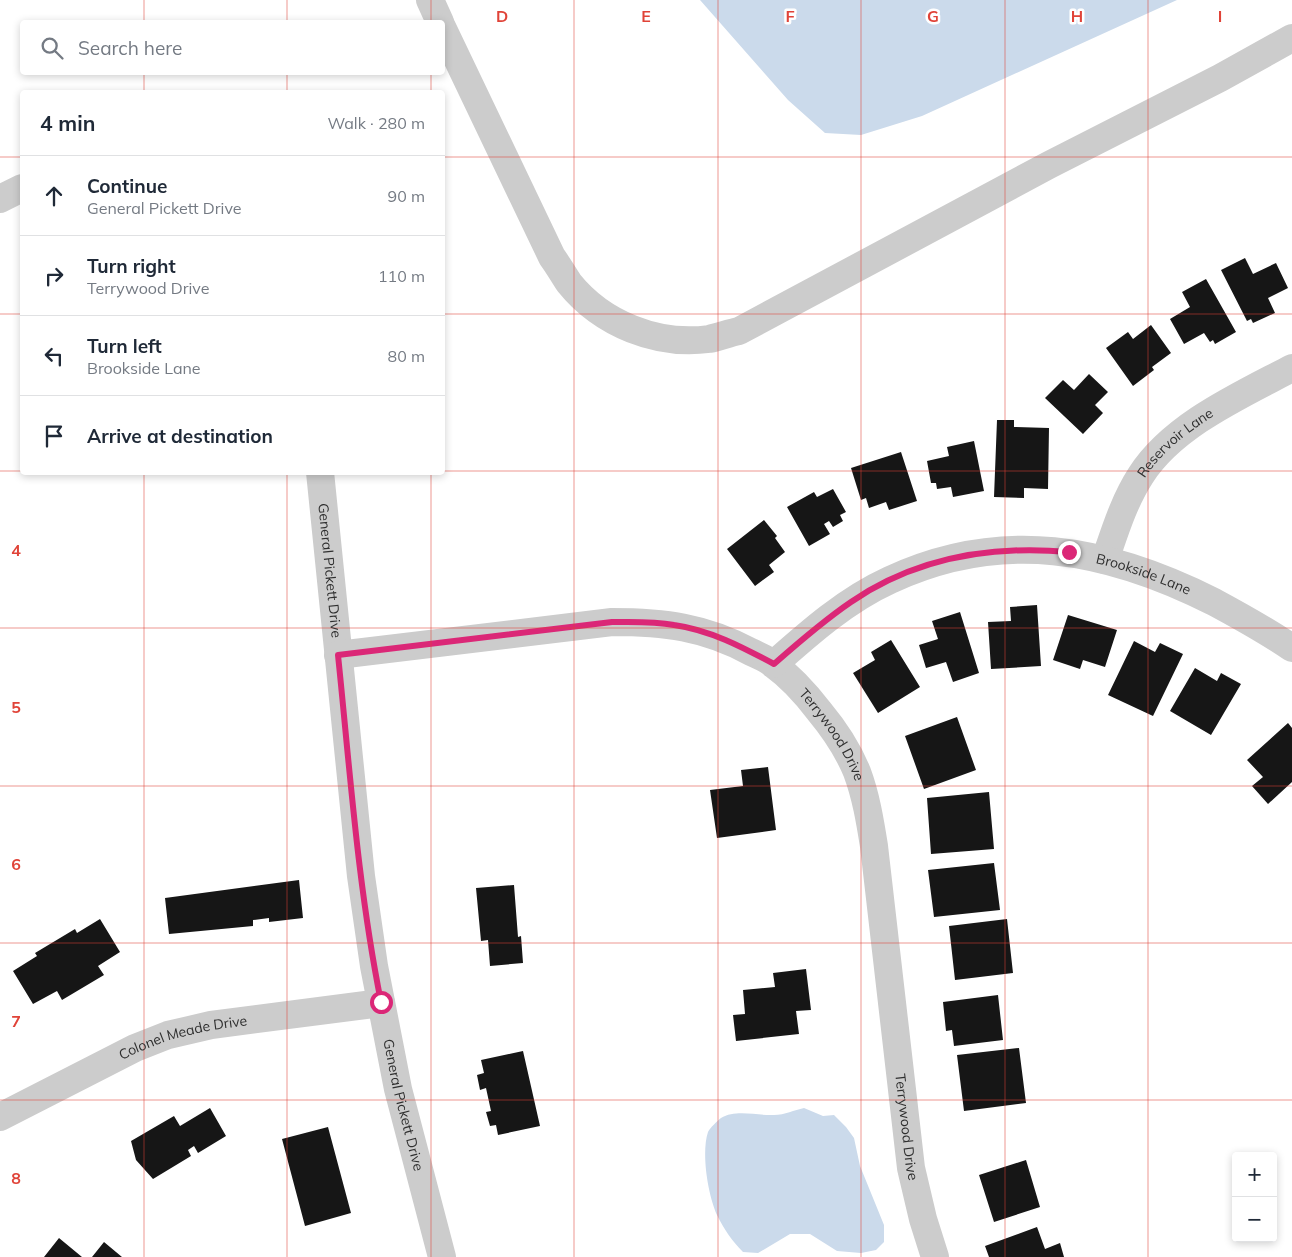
<!DOCTYPE html>
<html lang="en">
<head>
<meta charset="utf-8">
<style>
  :root { --surface:#fff; --page:#f6f6f7; --text:#1f2937; --muted:#747a83; --line:#e0e1e3 }
  body { margin:0; font-family:Mulish,sans-serif; background:var(--page); color:var(--text) }
  .controls { position:absolute; right:15px; bottom:15px; display:grid; overflow:hidden; border-radius:5px; box-shadow:0 2px 8px #0003 }
  .controls button { width:45px; height:45px; display:grid; place-items:center; padding:0; border:0; border-bottom:1px solid var(--line); background:var(--surface); color:var(--text); font:25px sans-serif }
  .stop { position:absolute; width:15px; height:15px; margin:-11px; border:4px solid #db2777; border-radius:50%; background:#fff }
  .stop.end { background:#db2777; border-color:#fff; box-shadow:0 1px 5px #0008 }
  .list { margin:0; padding:0; list-style:none }
  h2 { display:flex; justify-content:space-between; align-items:center; height:65px; margin:0; padding:0 20px; font-size:21px }
  h2 small { font-size:16px; font-weight:400; color:var(--muted) }
  .list li { display:grid; grid-template-columns:32px 1fr auto; gap:15px; align-items:center; box-sizing:border-box; height:80px; padding:0 20px; border-top:1px solid var(--line) }
  .list b { display:block; font-size:19px; white-space:nowrap }
  .list p { margin:0; font-size:16px; white-space:nowrap; color:var(--muted) }
  .list em { font-size:16px; font-style:normal; color:var(--muted) }
  .icon { flex:none; width:28px; height:28px; fill:none; stroke:currentColor; stroke-width:2; stroke-linecap:round; stroke-linejoin:round }
  .map { position:relative; flex:none; width:1292px; height:1257px; overflow:hidden }
  .search { position:absolute; background:var(--surface); box-shadow:0 2px 8px #0003; left:20px; top:20px; width:425px; height:55px; display:flex; align-items:center; gap:12px; box-sizing:border-box; padding:0 18px; border-radius:5px; color:var(--muted); font-size:19px }
  .panel { position:absolute; background:var(--surface); box-shadow:0 2px 8px #0003; left:20px; top:90px; width:425px; height:385px; border-radius:5px }
  .map>svg:first-child { display:block }
  .water { fill:#cbdaeb }
  .building { fill:#161616 }
  .lines { fill:none; stroke-linecap:round; stroke-linejoin:round }
  .minor { stroke:#ccc; stroke-width:28 }
  .route { stroke:#db2777; stroke-width:6 }
  .grid { fill:none; stroke:#e04338; stroke-width:1; stroke-opacity:0.55 }
  .labels { text-anchor:middle; dominant-baseline:central; stroke-width:5; stroke-linejoin:round; paint-order:stroke }
  .street-label { font-size:14px; fill:#2f2f2f; stroke:#fff }
  .grid-label { font-size:16px; text-anchor:middle; font-weight:bold; fill:#e04338; stroke:#fff; stroke-width:5; stroke-linejoin:round; paint-order:stroke }
</style>
</head>
<body>
<div class="map">
<svg width="1292" height="1257" viewBox="0 0 1292 1257">
  <rect width="100%" height="100%" fill="#fff"/>
  <!-- water -->
  <path class="water" d="M700,0H1177L922,116L861,135L825,133L788,100Z
    M804,1108L823,1116L834,1115L846,1127L854,1138L860,1166L884,1225V1242L876,1250L861,1253L837,1251L810,1234H790L758,1253L743,1252C732,1241 724,1229 717,1215C708,1195 701,1153 708,1132C710,1128 717,1121 721,1118C736,1109 758,1116 774,1115C785,1115 794,1110 804,1108Z"/>
  <!-- building -->
  <path class="building" d="M1245,258L1253,274L1276,263L1288,288L1268,298L1275,313L1253,323L1251,319L1247,321L1221,270Z
    M1206,279L1236,332L1215,344L1213,340L1210,342L1204,333L1184,344L1170,319L1190,307L1182,292Z
    M1151,325L1171,353L1152,367L1154,370L1133,386L1106,348L1128,332L1133,339Z
    M1089,374L1108,392L1095,405L1103,413L1083,434L1045,398L1063,380L1074,390Z
    M997,420H1014V427L1049,428L1048,489L1024,488V498L994,497Z
    M974,441L984,491L953,497L951,487L937,489L936,483H931L927,461L949,456L947,447Z
    M901,452L917,501L889,510L886,502L869,508L866,498L861,500L851,468Z
    M833,489L846,512L840,515L843,521L833,527L829,521L824,524L830,534L809,546L787,507L814,492L817,497Z
    M764,520L777,536L775,538L785,552L769,565L774,572L755,586L727,549Z
    M1037,605L1041,666L991,669L988,622L1011,621L1010,607Z
    M960,612L979,673L953,682L946,662L926,668L919,645L938,639L932,621Z
    M1068,615L1117,630L1105,667L1083,660L1080,669L1053,660Z
    M891,640L920,687L878,713L853,673L875,660L871,652Z
    M1134,641L1155,652L1160,643L1183,654L1153,716L1108,695Z
    M1195,668L1217,681L1221,673L1241,684L1211,735L1170,711Z
    M957,717L976,770L924,789L905,736Z
    M1288,723L1292,728V782L1268,804L1252,786L1263,777L1247,760Z
    M768,767L776,830L717,838L710,790L743,786L741,770Z
    M989,792L994,849L931,854L927,798Z
    M994,863L1000,910L934,917L928,870Z
    M299,880L303,918L269,922V918L253,920V926L169,934L165,898Z
    M514,885L518,937L521,936L523,963L490,966L488,940L481,941L476,888Z
    M100,919L120,952L98,966L104,975L62,1000L57,991L33,1004L13,971L37,956L35,953L75,929L77,933Z
    M1007,919L1013,973L955,980L949,926Z
    M806,969L811,1010L796,1011L799,1034L736,1041L733,1015L745,1014L743,990L775,987L773,973Z
    M998,995L1003,1040L954,1046L952,1030L946,1031L943,1002Z
    M1019,1048L1026,1103L964,1111L957,1055Z
    M523,1051L540,1126L498,1135L496,1125L490,1126L486,1112L491,1111L486,1088L480,1090L477,1075L484,1073L481,1060Z
    M210,1108L226,1136L198,1153L194,1146L188,1150L191,1156L153,1179L136,1160L131,1141L174,1116L180,1126Z
    M328,1127L351,1213L305,1226L282,1139Z
    M1026,1160L1040,1207L994,1222L979,1175Z
    M1037,1227L1045,1249L1060,1243L1064,1257H989L985,1246Z
    M59,1238L82,1257H44Z
    M104,1242L122,1257H92Z"/>
  <g class="lines">
    <!-- minor -->
    <g class="minor">
      <path d="M430,0L440,22"/>
      <path d="M442,27L552,257C558,265 563,274 569,283C602,324 657,346 709,339C719,337 729,333 739,331L1049,165L1220,78L1292,38"/>
      <path d="M0,199L22,188"/>
      <path id="s1" d="M320,472L361,876L374,966L398,1089L442,1257"/>
      <path id="s2" d="M1105,560C1115,531 1124,501 1141,475C1173,425 1241,395 1292,368"/>
      <path id="s3" d="M338,655L612,622C664,622 705,627 751,652C759,656 768,659 774,665C792,678 806,694 819,711C834,729 848,750 857,772C866,796 870,821 874,846L911,1168L923,1219L935,1257"/>
      <path id="s4" d="M774,664C809,633 846,600 890,580C1002,528 1107,548 1214,602C1240,616 1267,631 1292,648"/>
      <path id="s5" d="M0,1117L135,1048L168,1035L211,1025L381,1003"/>
    </g>
  </g>
  <g class="lines">
    <!-- route -->
    <path class="route" d="M381,1002C358,888 350,771 338,655L612,622C633,622 653,621 674,625C710,630 742,647 774,664C799,642 823,621 851,602C917,557 991,545 1069,552"/>
  </g>
  <!-- grid -->
  <path class="grid" d="M144,0V22M287,0V22M431,0V22M574,0V1257M718,0V1257M861,0V1257M1005,0V1257M1148,0V1257M144,72V92M287,72V92M431,72V92M0,157H22M442,157H1292M0,314H22M442,314H1292M0,471H22M442,471H1292M144,472V1257M287,472V1257M431,472V1257M0,628H1292M0,786H1292M0,943H1292M0,1100H1292"/>
  <g class="labels">
    <!-- street labels -->
    <g class="street-label">
      <text stroke="none"><textPath href="#s2" startOffset="140">Reservoir Lane</textPath></text>
      <text stroke="none"><textPath href="#s1" startOffset="99">General Pickett Drive</textPath></text>
      <text stroke="none"><textPath href="#s4" startOffset="405">Brookside Lane</textPath></text>
      <text stroke="none"><textPath href="#s3" startOffset="538">Terrywood Drive</textPath></text>
      <text stroke="none"><textPath href="#s5" startOffset="201">Colonel Meade Drive</textPath></text>
      <text stroke="none"><textPath href="#s1" startOffset="639">General Pickett Drive</textPath></text>
      <text stroke="none"><textPath href="#s3" startOffset="942">Terrywood Drive</textPath></text>
    </g>
  </g>
  <g class="grid-label">
    <text x="502" y="22">D</text>
    <text x="646" y="22">E</text>
    <text x="790" y="22">F</text>
    <text x="933" y="22">G</text>
    <text x="1077" y="22">H</text>
    <text x="1220" y="22">I</text>
    <text x="16" y="556">4</text>
    <text x="16" y="713">5</text>
    <text x="16" y="870">6</text>
    <text x="16" y="1027">7</text>
    <text x="16" y="1184">8</text>
  </g>
</svg>
<div class="controls">
<button>+</button>
<button>−</button>
</div>
<div class="stop" style="left:381px;top:1002px"></div>
<div class="stop end" style="left:1069px;top:552px"></div>
<div class="search"><svg class="icon" aria-label="search" viewBox="0 0 24 24"><circle cx="10" cy="10" r="6"/><path d="M15 15l6 6"/></svg>Search here</div>
<section class="panel">
<h2>4 min<small>Walk · 280 m</small></h2>
<ul class="list">
<li><svg class="icon" aria-label="ahead" viewBox="0 0 24 24"><path d="M12 20V5M6 11l6-6 6 6"/></svg><div><b>Continue</b><p>General Pickett Drive</p></div><em>90 m</em></li>
<li><svg class="icon" aria-label="right" viewBox="0 0 24 24"><path d="M7 20v-9h11M14 6l5 5-5 5"/></svg><div><b>Turn right</b><p>Terrywood Drive</p></div><em>110 m</em></li>
<li><svg class="icon" aria-label="left" viewBox="0 0 24 24"><path d="M17 20v-9H6M10 6l-5 5 5 5"/></svg><div><b>Turn left</b><p>Brookside Lane</p></div><em>80 m</em></li>
<li><svg class="icon" aria-label="arrive" viewBox="0 0 24 24"><path d="M6 21V4h12l-3 4 3 4H6"/></svg><div><b>Arrive at destination</b></div></li>
</ul>
</section>
</div>
</body>
</html>
